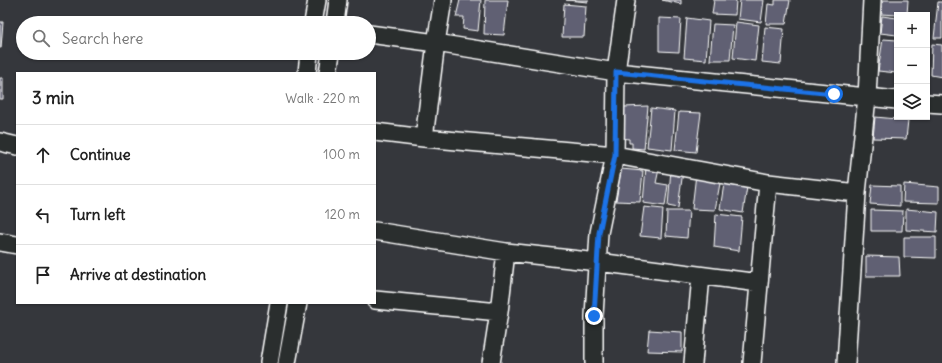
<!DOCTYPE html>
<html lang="en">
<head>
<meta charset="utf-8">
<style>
  :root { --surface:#fff; --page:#f2f2f2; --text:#222; --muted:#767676; --line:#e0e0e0 }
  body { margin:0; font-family:Delius,sans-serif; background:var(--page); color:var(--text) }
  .controls { position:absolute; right:12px; top:12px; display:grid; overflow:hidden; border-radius:0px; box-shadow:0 1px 3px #0004 }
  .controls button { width:36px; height:36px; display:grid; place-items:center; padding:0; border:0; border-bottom:1px solid var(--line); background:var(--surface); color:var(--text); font:20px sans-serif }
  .stop { position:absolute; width:12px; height:12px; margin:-9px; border:3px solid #1a73e8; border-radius:50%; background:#fff }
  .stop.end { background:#1a73e8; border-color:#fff; box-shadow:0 1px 4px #0008 }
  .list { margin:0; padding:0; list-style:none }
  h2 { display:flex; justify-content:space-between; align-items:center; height:52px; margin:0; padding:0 16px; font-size:17px }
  h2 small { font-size:13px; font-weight:400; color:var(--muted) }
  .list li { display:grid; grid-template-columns:26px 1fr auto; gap:12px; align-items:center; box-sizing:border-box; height:60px; padding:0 16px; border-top:1px solid var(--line) }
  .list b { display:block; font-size:15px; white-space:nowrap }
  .list em { font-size:13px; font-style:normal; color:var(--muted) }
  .icon { flex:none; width:22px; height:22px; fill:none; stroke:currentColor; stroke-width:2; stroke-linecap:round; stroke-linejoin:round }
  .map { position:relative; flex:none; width:942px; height:363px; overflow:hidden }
  .search { position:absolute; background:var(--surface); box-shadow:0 1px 3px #0004; left:16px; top:16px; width:360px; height:44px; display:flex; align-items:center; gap:10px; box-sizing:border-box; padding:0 14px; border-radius:22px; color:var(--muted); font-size:15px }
  .panel { position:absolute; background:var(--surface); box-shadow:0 1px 3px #0004; left:16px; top:72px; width:360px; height:232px; border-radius:0px }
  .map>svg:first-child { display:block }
  .building { fill:#606173; stroke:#fff }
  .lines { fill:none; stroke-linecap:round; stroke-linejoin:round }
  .minor-casing { stroke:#fff; stroke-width:20 }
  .minor { stroke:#2a2d2e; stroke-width:17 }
  .route { stroke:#1a73e8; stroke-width:5 }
</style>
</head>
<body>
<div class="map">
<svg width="942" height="363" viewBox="0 0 942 363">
  <rect width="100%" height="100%" fill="#35373c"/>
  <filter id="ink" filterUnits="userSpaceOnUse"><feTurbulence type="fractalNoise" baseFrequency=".025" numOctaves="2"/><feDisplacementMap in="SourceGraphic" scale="8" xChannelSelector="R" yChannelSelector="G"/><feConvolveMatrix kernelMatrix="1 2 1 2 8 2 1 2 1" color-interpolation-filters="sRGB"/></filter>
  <g filter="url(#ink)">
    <!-- building -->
    <path class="building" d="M460,0H481L478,31L463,29L464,17H456Z
      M485,0H508L504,35L484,34Z
      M566,0H588V2Z
      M662,0H681V4Z
      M714,0H736L735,15L712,14Z
      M740,0H764L761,22L738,19Z
      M775,0H790L786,24H766L768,4L775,5Z
      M883,0H908L907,15H897L881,14Z
      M938,2H942V38H934Z
      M564,4L586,6L584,37H562Z
      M882,16L897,18V35L880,33Z
      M659,18L681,19L679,52L659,51Z
      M687,18L709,21L706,60L684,58Z
      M0,22H3L1,48H0Z
      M736,22L759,25L755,61L733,58Z
      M713,24L733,25L730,60H710Z
      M765,27L784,29L781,64L762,62Z
      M883,39L897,40V73L878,71Z
      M932,44L942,45V77L931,75Z
      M0,78H3V99H0Z
      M648,106L644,149L632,148V143H629V139L621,138L624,107Z
      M651,108L675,111L672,150L647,147Z
      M679,112L701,113L696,152L675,150Z
      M875,117L908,120L906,139L873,138Z
      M646,167L659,169L656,183L668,185L665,206L643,203Z
      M621,169L643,171L640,202L616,201Z
      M671,169L683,171L678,208L668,206Z
      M696,174L721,178L715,210L692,209Z
      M724,184L747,187L743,213L720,209Z
      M904,184L939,187V203L903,202Z
      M872,185L900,186V206L870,204Z
      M644,207L663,209L661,238L640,236Z
      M906,209L938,212L937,232L906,230Z
      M871,210L903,211L902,231H871Z
      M667,211H689L687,238L666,236Z
      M716,214L742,217L739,251L714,247Z
      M904,237H936V258L904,257Z
      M866,256L899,257L900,276H866Z
      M649,330L682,332V352L647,351Z"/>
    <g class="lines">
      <defs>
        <path id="minor" d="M313,23L317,0
          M335,23L338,0
          M369,34L436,43L616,72L897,100
          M307,73L309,53
          M328,73L331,53
          M927,103L942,104
          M375,132L424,138L615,155L768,183L857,193
          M424,138L436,43L443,0
          M0,142L17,146
          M375,231L506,252L598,262L759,283
          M0,242L17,245
          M375,300L499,312
          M269,363L279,303
          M287,363L298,303
          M491,363L499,312L506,252
          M594,363V316L599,233L615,155L616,72L626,0
          M693,363L701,276
          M752,363L768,183
          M846,363L857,193L867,97L872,0"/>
      </defs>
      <!-- minor casing -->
      <use href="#minor" class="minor-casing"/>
      <!-- minor -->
      <use href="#minor" class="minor"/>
    </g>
  </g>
  <g class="lines" filter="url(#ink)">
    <!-- route -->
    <path class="route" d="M594,316L599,233L615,155L616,72L834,94"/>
  </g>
</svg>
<div class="controls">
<button>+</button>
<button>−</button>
<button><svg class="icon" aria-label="layers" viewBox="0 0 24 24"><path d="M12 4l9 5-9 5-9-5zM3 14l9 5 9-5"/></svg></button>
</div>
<div class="stop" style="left:834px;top:94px"></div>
<div class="stop end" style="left:594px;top:316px"></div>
<div class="search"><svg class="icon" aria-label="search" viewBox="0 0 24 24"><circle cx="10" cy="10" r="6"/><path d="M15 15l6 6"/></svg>Search here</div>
<section class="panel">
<h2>3 min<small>Walk · 220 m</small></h2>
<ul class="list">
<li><svg class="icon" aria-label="ahead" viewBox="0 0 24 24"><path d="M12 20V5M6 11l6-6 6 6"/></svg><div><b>Continue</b></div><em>100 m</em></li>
<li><svg class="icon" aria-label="left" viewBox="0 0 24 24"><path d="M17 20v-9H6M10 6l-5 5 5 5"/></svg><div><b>Turn left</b></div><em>120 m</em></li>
<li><svg class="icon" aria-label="arrive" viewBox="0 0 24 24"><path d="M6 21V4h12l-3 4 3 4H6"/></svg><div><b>Arrive at destination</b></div></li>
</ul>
</section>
</div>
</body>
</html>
